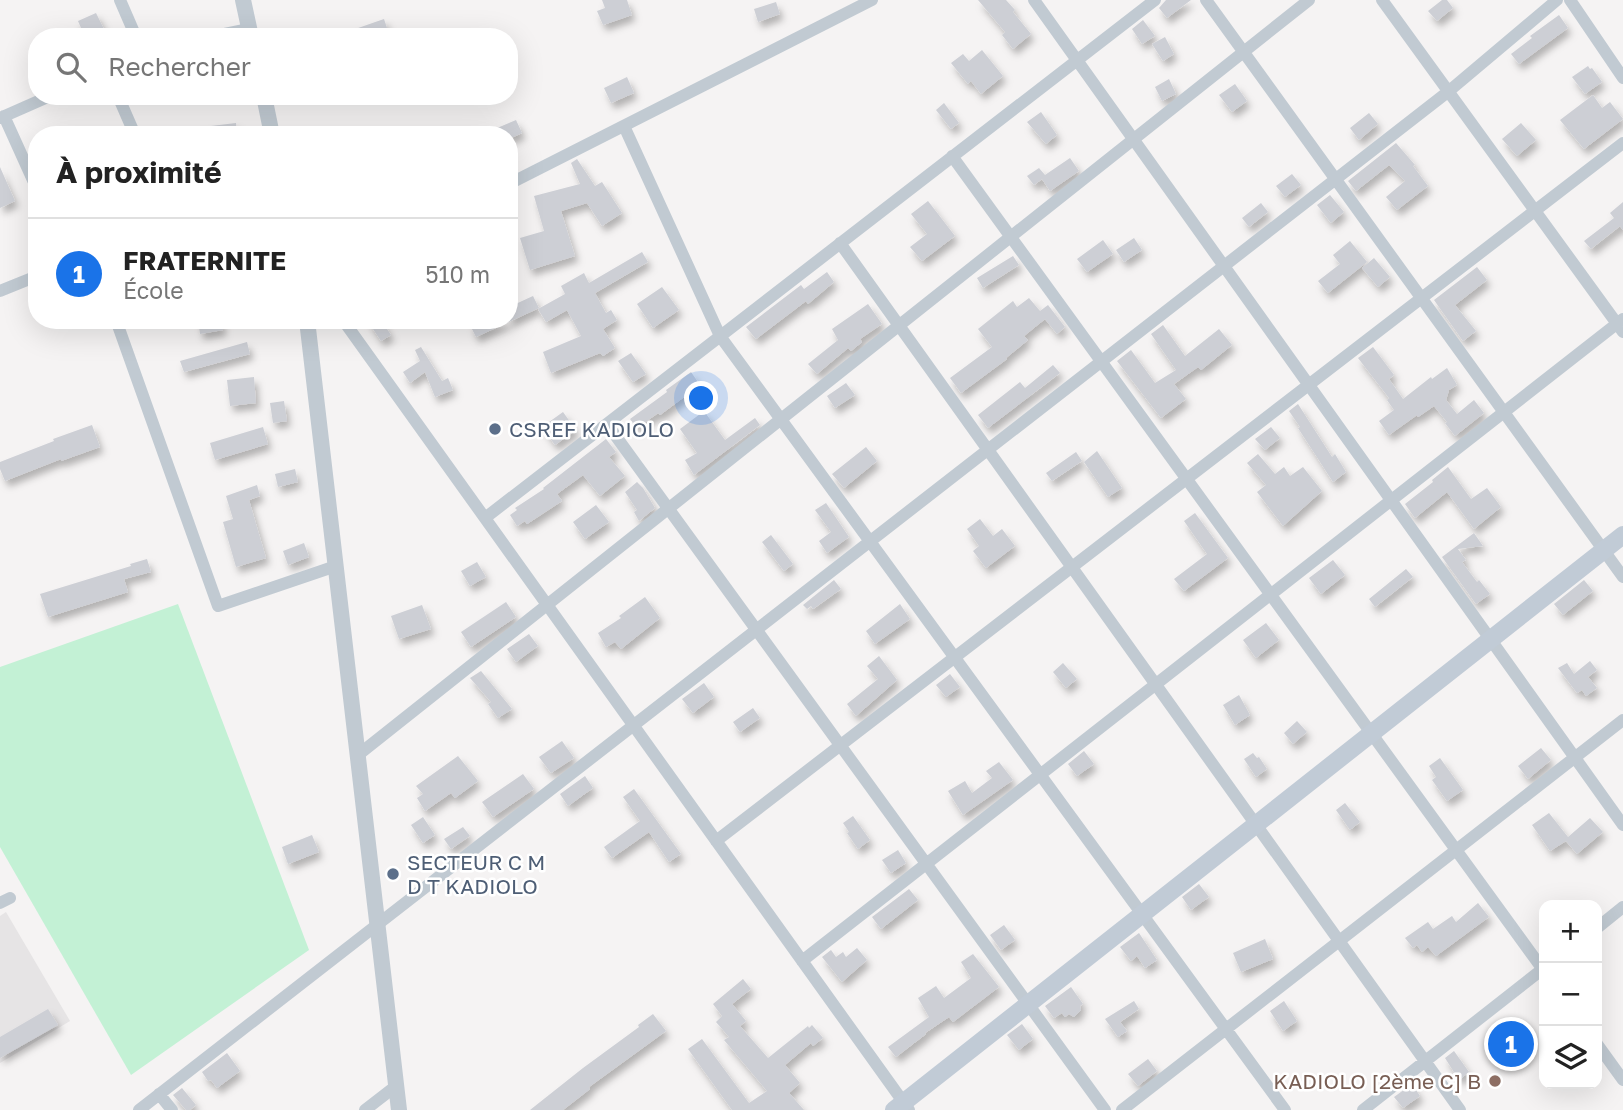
<!DOCTYPE html>
<html lang="fr">
<head>
<meta charset="utf-8">
<style>
  :root { --surface:#fff; --page:#f2f2f2; --text:#222; --muted:#767676; --line:#e0e0e0; --accent:#1a73e8 }
  body { margin:0; font-family:"Golos Text",sans-serif; background:var(--page); color:var(--text) }
  .controls { position:absolute; right:21px; bottom:21px; display:grid; overflow:hidden; border-radius:14px; box-shadow:0 7px 28px #0002 }
  .controls button { width:63px; height:63px; display:grid; place-items:center; padding:0; border:0; border-bottom:2px solid var(--line); background:var(--surface); color:var(--text); font:35px sans-serif }
  .you { position:absolute; left:702px; top:399px; width:24px; height:24px; margin:-18px; border:5px solid #fff; border-radius:50%; background:#1a73e8; box-shadow:0 0 0 10px #1a73e833 }
  .badge { display:grid; place-items:center; width:46px; height:46px; border-radius:50%; background:var(--accent); color:#fff; font-size:23px; font-weight:700 }
  .pin { position:absolute; translate:-50% -50%; border:4px solid #fff; box-shadow:0 2px 7px #0006 }
  .list { margin:0; padding:0; list-style:none }
  h2 { display:flex; justify-content:space-between; align-items:center; height:91px; margin:0; padding:0 28px; font-size:30px }
  h2 small { font-size:23px; font-weight:400; color:var(--muted) }
  .list li { display:grid; grid-template-columns:46px 1fr auto; gap:21px; align-items:center; box-sizing:border-box; height:112px; padding:0 28px; border-top:2px solid var(--line) }
  .list b { display:block; font-size:26px; white-space:nowrap }
  .list p { margin:0; font-size:23px; white-space:nowrap; color:var(--muted) }
  .list em { font-size:23px; font-style:normal; color:var(--muted) }
  .icon { flex:none; width:38px; height:38px; fill:none; stroke:currentColor; stroke-width:2; stroke-linecap:round; stroke-linejoin:round }
  .map { position:relative; flex:none; width:1623px; height:1110px; overflow:hidden }
  .search { position:absolute; background:var(--surface); box-shadow:0 7px 28px #0002; left:28px; top:28px; width:490px; height:77px; display:flex; align-items:center; gap:18px; box-sizing:border-box; padding:0 24px; border-radius:28px; color:var(--muted); font-size:26px }
  .panel { position:absolute; background:var(--surface); box-shadow:0 7px 28px #0002; left:28px; top:126px; width:490px; height:203px; border-radius:28px }
  .map>svg:first-child { display:block }
  .education { fill:#e6e4e5 }
  .green { fill:#c3f1d5 }
  .building { fill:#cdcfd5; filter:url(#shadow) }
  .lines { fill:none; stroke-linecap:round; stroke-linejoin:round }
  .minor { stroke:#c1cad2; stroke-width:12 }
  .tertiary { stroke:#c1cad2; stroke-width:16 }
  .secondary { stroke:#c1cbd6; stroke-width:18 }
  .service-dot { fill:#5c6f8a; stroke:#fff; stroke-width:2.5 }
  .education-dot { fill:#8d6e63; stroke:#fff; stroke-width:2.5 }
  .labels { text-anchor:middle; dominant-baseline:central; stroke-width:5; stroke-linejoin:round; paint-order:stroke }
  .service-label { font-size:21px; fill:#4e5e75; stroke:#fff; text-anchor:start }
  .education-label { font-size:21px; fill:#785e54; stroke:#fff; text-anchor:end }
</style>
</head>
<body>
<div class="map">
<svg width="1623" height="1110" viewBox="0 0 1623 1110">
  <defs>
    <filter id="shadow"><feDropShadow dx="3.5" dy="6" stdDeviation="3.5" flood-color="#0004"/></filter>
  </defs>
  <rect width="100%" height="100%" fill="#f5f3f3"/>
  <!-- education -->
  <path class="education" d="M6,912L70,1021L0,1063V916Z"/>
  <!-- green -->
  <path class="green" d="M178,604L309,950L131,1075L0,847V667Z"/>
  <!-- building -->
  <path class="building" d="M602,0H627L632,15L603,25L597,11L605,8Z
    M978,0H1006L1015,10L1013,12L1031,34L1013,49L1002,35L1005,32Z
    M1166,0H1191L1167,18L1159,8Z
    M1442,0H1447L1453,8L1437,21L1428,11Z
    M776,2L780,14L758,22L754,9Z
    M96,13L104,29L89,37H85L78,21Z
    M1559,15L1568,28L1519,64L1511,54L1532,38L1530,36Z
    M384,19L388,31L372,37H338V35Z
    M1143,20L1155,36L1142,44L1132,29Z
    M1165,37L1174,54L1163,61L1152,44Z
    M982,50L1003,76L981,94L971,81L968,84L951,63L963,54L969,61Z
    M1588,66L1590,69L1592,68L1602,82L1585,94L1572,77Z
    M627,77L634,93L611,103L604,88Z
    M1169,79L1176,94L1162,101L1155,87Z
    M1235,84L1247,101L1232,112L1219,95Z
    M1593,95L1602,108L1610,102L1623,119L1584,149L1560,120Z
    M944,103L959,123L951,129L936,110Z
    M1041,112L1057,135L1046,144L1027,122Z
    M1369,113L1378,124L1359,140L1350,128Z
    M516,120L522,133L509,139V135H481Z
    M236,123L237,135H194V128Z
    M1521,123L1536,140L1517,156L1502,139Z
    M1396,143L1415,165L1413,166L1428,186L1397,210L1386,197L1405,181L1389,165L1356,191L1348,181Z
    M1070,158L1079,171L1050,191L1042,179L1034,185L1027,176L1039,168L1045,175Z
    M577,159L595,186L602,182L622,213L602,226L587,203L561,211L575,256L530,270L520,238L544,231L534,196L580,184L571,163Z
    M0,167L15,201L0,208Z
    M1292,174L1301,185L1285,197L1276,186Z
    M1330,195L1344,212L1331,223L1317,205Z
    M928,201L955,236L922,261L910,247L927,234L911,214Z
    M1623,202V230L1620,226L1591,249L1584,241L1614,218L1610,213Z
    M1261,203L1268,212L1249,227L1242,218Z
    M1134,238L1142,250L1124,262L1116,250Z
    M1103,240L1113,254L1087,272L1077,259Z
    M1350,241L1367,262L1328,293L1318,281L1340,264L1333,255Z
    M642,252L648,262L595,293L606,313L611,310L617,320L603,329L615,348L603,356L600,353L551,373L543,352L581,336L567,310L546,322L538,309L565,294L561,286L584,273L589,283Z
    M1013,256L1019,265L983,288L977,278Z
    M1374,258L1390,277L1378,287L1362,268Z
    M1477,267L1487,280L1455,305L1476,331L1463,341L1434,300Z
    M827,272L834,282L808,304L806,301L756,339L746,327L801,285L804,289Z
    M662,287L679,310L653,328L637,304Z
    M533,296L539,308L476,337L470,325L481,320H509V307Z
    M1029,298L1040,311L1048,305L1065,327L1057,334L1045,319L1024,336L1028,340L1006,358L1007,359L961,393L950,378L992,347L978,329L1013,301L1017,307Z
    M868,304L882,324L860,339L862,342L851,351L848,348L817,374L808,364L838,340L832,329Z
    M198,320H221L223,330L200,334Z
    M367,320H381L391,335L381,341Z
    M1163,325L1185,356L1219,329L1232,345L1201,370L1198,367L1174,384L1186,399L1161,418L1117,361L1131,350L1155,383L1176,370L1151,334Z
    M247,342L250,354L184,372L180,361Z
    M421,347L442,381L448,378L453,390L435,397L425,372L410,383L403,372L420,361L415,350Z
    M1373,347L1394,375L1389,379L1403,399L1431,377L1432,379L1447,368L1457,385L1449,390L1446,400L1457,414L1474,400L1484,413L1455,436L1445,423L1447,422L1434,406L1418,417L1417,415L1389,435L1379,421L1394,410L1387,400L1389,398L1358,358Z
    M631,353L646,374L633,382L618,361Z
    M1053,365L1060,373L988,428L978,415L1020,382L1025,388Z
    M691,372L700,385L660,415L658,413L637,428L630,419L667,392L666,390Z
    M254,377L256,403L230,406L227,380Z
    M846,383L855,395L835,408L827,396Z
    M284,401L287,421L273,423L270,403Z
    M1298,404L1332,457L1335,454L1346,472L1333,482L1298,428L1300,427L1289,411Z
    M704,411L725,440L755,418L760,425L694,475L685,460L697,453L680,429Z
    M563,412L576,430L555,445L542,427Z
    M92,425L100,447L61,461V459L5,481L0,469V462L54,441L53,439Z
    M263,427L268,444L215,460L210,443Z
    M1271,427L1280,438L1265,450L1255,439Z
    M606,439L616,452L609,457L625,476L600,496L583,475L557,494L562,501L527,524L525,521L517,526L510,515L517,510L515,508L544,489L543,488Z
    M866,447L877,461L844,488L832,474Z
    M1097,451L1122,488L1108,497L1084,462Z
    M1076,452L1082,461L1052,481L1046,473Z
    M1258,454L1275,474L1284,467L1290,476L1303,467L1322,491L1283,526L1257,492L1266,485L1247,463Z
    M1448,467L1471,499L1487,488L1501,507L1474,529L1447,492L1415,518L1405,504L1433,482L1432,480Z
    M295,469L298,482L278,487L275,474Z
    M637,482L643,488L655,508L639,521L634,512L637,510L625,492Z
    M257,485L260,496L249,500L266,558L236,567L223,522L233,519L226,496Z
    M826,503L849,537L827,553L819,541L831,532L815,510Z
    M596,505L609,522L585,539L573,522Z
    M1195,513L1228,558L1184,591L1174,579L1207,554L1184,521Z
    M980,519L993,536L1002,529L1015,546L986,568L973,551L979,546L967,529Z
    M1474,533L1483,546L1458,549L1466,560L1462,562L1477,582L1479,580L1490,594L1476,604L1442,557Z
    M771,535L793,564L784,571L762,542Z
    M304,543L309,557L288,565L283,551Z
    M147,559L151,572L124,579L128,592L48,617L40,594L131,566L130,564Z
    M1333,560L1345,575L1321,594L1309,578Z
    M477,562L486,577L470,586L461,571Z
    M1406,569L1413,577L1375,607L1369,599Z
    M834,580L841,589L813,609L811,606L807,609L803,605Z
    M1584,580L1593,591L1563,615L1554,604Z
    M645,597L660,618L621,649L615,642L606,647L598,633L621,618L619,616Z
    M506,602L516,617L471,647L461,632Z
    M900,604L910,619L875,644L866,631Z
    M422,605L431,629L399,639L391,616Z
    M1266,623L1279,640L1256,658L1243,640Z
    M529,634L538,646L516,662L507,649Z
    M879,656L897,680L856,716L847,704L878,679L867,666Z
    M1590,661L1597,670L1588,677L1597,688L1586,696L1582,690L1577,693L1558,668L1567,663L1574,674Z
    M1063,663L1077,679L1066,688L1053,672Z
    M481,671L512,709L498,718L488,704L491,702L470,678Z
    M950,674L960,687L946,697L936,685Z
    M704,683L714,697L693,713L682,699Z
    M1239,695L1250,715L1235,725L1223,705Z
    M753,708L760,718L740,732L733,722Z
    M1297,721L1307,732L1293,744L1284,733Z
    M562,741L574,758L551,773L539,757Z
    M1541,748L1551,760L1528,779L1518,766Z
    M1084,751L1094,764L1077,776L1068,764Z
    M1253,753L1257,758L1259,757L1267,769L1256,777L1244,759Z
    M458,756L478,781L455,798L451,793L425,811L417,798L423,794L416,786Z
    M1440,758L1463,790L1447,801L1432,780L1436,777L1429,766Z
    M999,762L1013,780L963,815L948,791L965,781L972,793L992,778L986,771Z
    M523,774L534,789L493,817L482,802Z
    M585,776L593,788L568,806L560,794Z
    M634,789L681,854L669,862L649,832L612,858L604,847L640,821L623,797Z
    M1345,803L1360,822L1350,830L1336,810Z
    M1549,813L1568,837L1590,818L1603,832L1577,854L1566,841L1550,851L1532,825Z
    M853,816L870,840L858,849L847,833L849,832L843,823Z
    M423,817L435,835L423,843L411,825Z
    M463,827L470,836L451,849L444,839Z
    M312,835L319,852L288,864L282,847Z
    M898,850L906,863L891,873L882,860Z
    M1199,884L1209,897L1191,910L1182,897Z
    M909,889L918,900L881,929L872,917Z
    M1478,903L1489,917L1436,956L1428,947L1422,952L1417,945L1413,948L1405,938L1428,922L1433,929L1452,916L1456,922Z
    M1004,925L1015,940L1001,950L990,935Z
    M1139,933L1157,960L1145,968L1137,956L1131,961L1120,947Z
    M1265,939L1273,959L1241,972L1233,953Z
    M857,948L867,960L842,982L822,957L831,950L836,957L843,952L846,957Z
    M973,954L999,987L953,1022L949,1017L925,1033L926,1034L896,1057L888,1047L929,1017L918,998L936,986L944,998L971,978L961,962Z
    M743,979L751,989L732,1004L746,1021L740,1026L768,1058L808,1026L809,1028L812,1025L823,1038L813,1046L811,1043L785,1065L800,1083L789,1093L804,1110H732L688,1049L702,1039L749,1103L767,1091L724,1040L729,1037L716,1022L722,1016L713,1004Z
    M1071,987L1083,1004L1080,1006L1081,1010L1074,1017L1069,1014L1065,1017L1062,1013L1054,1018L1045,1006Z
    M1134,1001L1139,1009L1120,1022L1127,1031L1118,1037L1105,1019Z
    M1284,1001L1297,1021L1283,1031L1270,1011Z
    M48,1009L58,1025L0,1058V1037Z
    M653,1014L666,1031L589,1087L590,1089L563,1110H530L583,1068L639,1027L638,1025Z
    M1022,1024L1033,1039L1019,1050L1007,1035Z
    M1454,1051L1469,1072L1459,1080L1445,1058Z
    M227,1053L240,1071L217,1088L211,1080L208,1081L202,1072Z
    M1148,1059L1157,1071L1138,1086L1128,1074Z
    M1412,1084L1420,1096L1403,1108L1394,1097Z
    M182,1088L196,1105L190,1110H186L173,1095Z"/>
  <g class="lines">
    <!-- minor -->
    <path class="minor" d="M120,0L136,37
      M1034,0L1623,825
      M1206,0L1623,577
      M1382,0L1623,332
      M1570,0L1623,78
      M210,37L249,29
      M118,96L135,135
      M4,116L37,189
      M0,118L50,96
      M624,126L720,336L1285,1110
      M952,156L1544,971
      M509,184L872,0
      M840,243L1460,1110
      M0,291L37,276
      M116,320L218,606L336,566
      M343,320L909,1110
      M607,424L1105,1110
      M485,518L1155,0
      M358,755L1309,0
      M716,841L1623,143
      M0,903L10,898
      M1597,928L1623,907
      M802,961L1623,319
      M1597,1044L1623,1080
      M159,1094L172,1110
      M139,1110L1449,91L1557,0
      M365,1110L396,1086
      M1122,1110L1623,720
      M1363,1110L1544,968"/>
    <!-- tertiary -->
    <path class="tertiary" d="M243,0L251,37
      M264,96L272,135
      M307,320L399,1110"/>
    <!-- secondary -->
    <path class="secondary" d="M894,1110L1623,535"/>
  </g>
  <!-- markers -->
  <g class="service-dot">
    <circle cx="495" cy="429" r="7"/>
    <circle cx="393" cy="874" r="7"/>
  </g>
  <circle class="education-dot" cx="1495" cy="1081" r="7"/>
  <g class="labels">
    <!-- service labels -->
    <g class="service-label">
      <text x="509" y="429">CSREF KADIOLO</text>
      <text x="407" y="862">SECTEUR C M<tspan x="407" dy="24">D T KADIOLO</tspan></text>
    </g>
    <!-- education labels -->
    <g class="education-label">
      <text x="1481" y="1081">KADIOLO [2ème C] B</text>
    </g>
  </g>
</svg>
<div class="controls">
<button>+</button>
<button>−</button>
<button><svg class="icon" aria-label="layers" viewBox="0 0 24 24"><path d="M12 4l9 5-9 5-9-5zM3 14l9 5 9-5"/></svg></button>
</div>
<div class="you"></div>
<div class="pin badge" style="left:1511px;top:1044px">1</div>
<div class="search"><svg class="icon" aria-label="search" viewBox="0 0 24 24"><circle cx="10" cy="10" r="6"/><path d="M15 15l6 6"/></svg>Rechercher</div>
<section class="panel">
<h2>À proximité<small></small></h2>
<ul class="list">
<li><span class="badge">1</span><div><b>FRATERNITE</b><p>École</p></div><em>510 m</em></li>
</ul>
</section>
</div>
</body>
</html>
